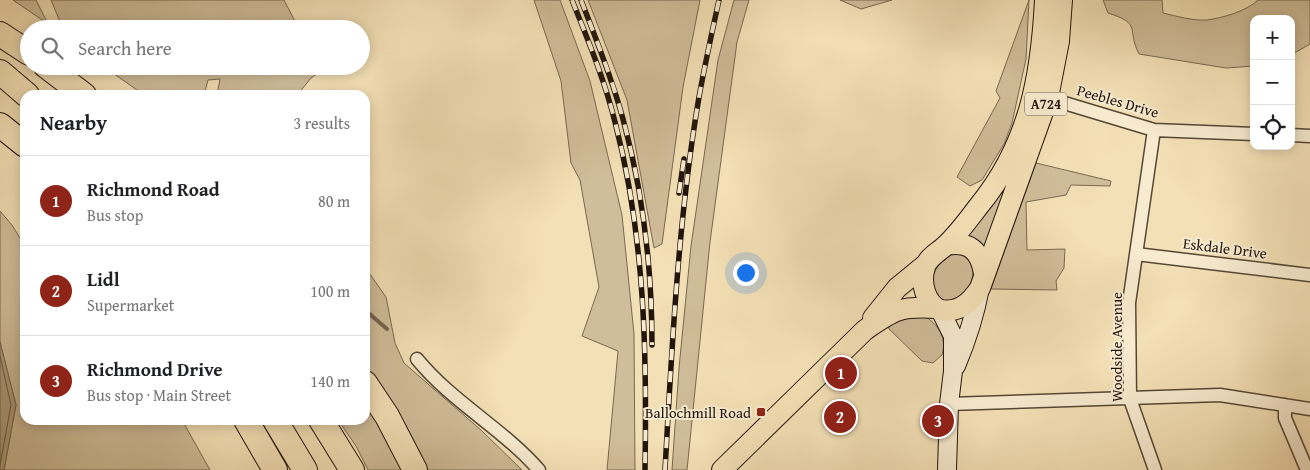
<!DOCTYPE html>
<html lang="en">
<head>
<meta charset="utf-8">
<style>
  :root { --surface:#fff; --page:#f6f6f6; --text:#202124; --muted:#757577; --line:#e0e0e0; --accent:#8f2418 }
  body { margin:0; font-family:"Gentium Book Plus",serif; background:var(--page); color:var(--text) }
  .controls { position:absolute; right:15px; top:15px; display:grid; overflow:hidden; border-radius:10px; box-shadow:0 2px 12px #0003 }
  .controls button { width:45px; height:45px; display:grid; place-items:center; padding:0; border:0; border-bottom:1px solid var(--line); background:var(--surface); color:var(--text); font:25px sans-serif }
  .you { position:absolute; left:745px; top:272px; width:18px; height:18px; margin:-12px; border:4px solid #fff; border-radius:50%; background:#1a73e8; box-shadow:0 0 0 8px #1a73e833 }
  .badge { display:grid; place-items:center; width:32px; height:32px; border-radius:50%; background:var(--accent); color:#fff; font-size:16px; font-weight:700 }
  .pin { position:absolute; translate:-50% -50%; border:2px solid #fff; box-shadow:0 1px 5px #0006 }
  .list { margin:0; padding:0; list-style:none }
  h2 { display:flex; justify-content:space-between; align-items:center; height:65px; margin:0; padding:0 20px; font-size:21px }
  h2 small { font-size:16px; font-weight:400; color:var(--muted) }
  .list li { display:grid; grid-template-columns:32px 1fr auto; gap:15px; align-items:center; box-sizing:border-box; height:90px; padding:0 20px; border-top:1px solid var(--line) }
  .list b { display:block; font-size:19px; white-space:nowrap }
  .list p { margin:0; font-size:16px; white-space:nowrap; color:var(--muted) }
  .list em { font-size:16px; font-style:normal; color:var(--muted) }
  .icon { flex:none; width:28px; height:28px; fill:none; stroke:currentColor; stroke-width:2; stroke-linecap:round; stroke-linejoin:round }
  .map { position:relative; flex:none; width:1310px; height:470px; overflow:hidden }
  .search { position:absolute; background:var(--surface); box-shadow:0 2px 12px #0003; left:20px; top:20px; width:350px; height:55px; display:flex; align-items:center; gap:12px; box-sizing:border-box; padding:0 18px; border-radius:28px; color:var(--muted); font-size:19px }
  .panel { position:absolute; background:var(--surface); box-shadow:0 2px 12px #0003; left:20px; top:90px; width:350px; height:335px; border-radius:15px }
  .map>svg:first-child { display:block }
  .green { fill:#d0bd99; stroke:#786952 }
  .water { fill:#ac9b7c; stroke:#74654f }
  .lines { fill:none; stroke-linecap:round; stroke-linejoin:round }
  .shore { stroke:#665844; stroke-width:1 }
  .stream { stroke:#74654f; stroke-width:4 }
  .minor-casing { stroke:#564836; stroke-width:15 }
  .secondary-casing { stroke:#21150c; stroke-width:20 }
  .primary-casing { stroke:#21150c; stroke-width:22 }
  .motorway-casing { stroke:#21150c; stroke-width:26 }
  .minor { stroke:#f8ebd0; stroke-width:12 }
  .secondary { stroke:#f8ebd0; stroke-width:18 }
  .primary { stroke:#f4e0b6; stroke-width:20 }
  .motorway { stroke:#f4e0b6; stroke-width:24 }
  .rail-casing { stroke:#21150c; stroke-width:5.5 }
  .rail { stroke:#f8ebd0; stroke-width:4; stroke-dasharray:11; stroke-linecap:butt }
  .poi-dot { fill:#8f2418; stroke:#f8ebd0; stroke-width:2 }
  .labels { text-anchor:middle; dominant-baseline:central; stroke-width:4; stroke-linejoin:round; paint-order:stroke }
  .shield { fill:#f8ebd0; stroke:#625547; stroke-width:1 }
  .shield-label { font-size:14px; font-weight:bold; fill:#21150c }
  .street-label { font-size:15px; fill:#21150c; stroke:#f8ebd0 }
  .poi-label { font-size:15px; fill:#21150c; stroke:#f8ebd0; text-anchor:end }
</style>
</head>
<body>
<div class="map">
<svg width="1310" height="470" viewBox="0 0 1310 470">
  <rect width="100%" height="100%" fill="#f4e0b6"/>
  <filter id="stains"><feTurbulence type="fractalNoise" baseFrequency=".004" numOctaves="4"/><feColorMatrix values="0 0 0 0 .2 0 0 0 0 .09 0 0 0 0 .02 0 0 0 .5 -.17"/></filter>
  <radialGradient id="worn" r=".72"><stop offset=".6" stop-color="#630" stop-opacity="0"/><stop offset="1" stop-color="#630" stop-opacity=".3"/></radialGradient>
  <!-- green -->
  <path class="green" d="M13,0H36L48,24Z
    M51,0H284L299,29H63Z
    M534,0H560L590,81L622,215L634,334L635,470H607L618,351L582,336L599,287L580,180L571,163L561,81Z
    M588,0H700L683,87L662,244L654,248L627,100Z
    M734,0H749L737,42L710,242L687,470H672L679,368L691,246L718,60Z
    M840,0H892L861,9Z
    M1029,0L1026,59L1012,123L1004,144L982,180L970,186L957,177L1000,98L996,91Z
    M1103,0H1162L1163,13C1176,16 1193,21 1207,20C1222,18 1247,11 1258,0H1310V44L1291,55V19H1254V66L1226,68L1139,54C1126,29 1143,24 1108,13Z
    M103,66H319L321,71L311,78L298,94L291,92L289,95H217L220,79L208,80L204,95H144Z
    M1019,154L983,252L964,240Z
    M1036,163L1111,181L1110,186L1071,185L1066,195L1026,202L1027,250L1065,249L1064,268L1056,281L1057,290L991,289Z
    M0,211L12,225L25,246V420H182L210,470H4L16,405L0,342Z
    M955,254L964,255L972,261C975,278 971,285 961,299L943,302C940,299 936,296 935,293C926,278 940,258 955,254Z
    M365,267L386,297L395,343L404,363L482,431L522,470H423L390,404L365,367Z
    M923,315C938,324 947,337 942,355L933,363L922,361L889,329L888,322Z
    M365,398L405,470H368L356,446L338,420H365Z"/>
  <!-- water -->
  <path class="water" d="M0,342L16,405L4,470H0Z"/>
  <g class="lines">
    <!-- shore -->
    <path class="shore" d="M0,356L11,405L0,465"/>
    <!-- stream -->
    <path class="stream" d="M365,310L387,329"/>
    <defs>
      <path id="minor" d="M1041,96L1154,130L1254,134
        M1154,130L1129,303L1130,399L1155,470
        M1291,135L1310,136
        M1136,254L1310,275
        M417,359C452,402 502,428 539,470
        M949,404L1220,395L1310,409
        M1285,405V418L1307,470"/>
      <path id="secondary" d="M940,310L953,336V371L949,404L947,470
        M956,366C967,340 975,315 980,288"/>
      <path id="primary" d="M1045,0C1041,78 1029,145 978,207C968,220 958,234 946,245C939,252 928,257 925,267C920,282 925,303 940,310C959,313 970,303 980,288L1048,98L1059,41L1062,0
        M946,245C969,241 980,250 984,273
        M873,318L897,288L925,265
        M722,470L865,330C894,310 899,306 936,308"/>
      <path id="motorway" d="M0,34L29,53
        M46,66L84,95
        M0,72L27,95
        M0,125L25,145
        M365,383L387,416L415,470
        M246,420L275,470
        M275,420L305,470
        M321,420L352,470"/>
    </defs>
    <!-- minor casing -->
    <use href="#minor" class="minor-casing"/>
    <!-- secondary casing -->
    <use href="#secondary" class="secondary-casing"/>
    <!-- primary casing -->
    <use href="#primary" class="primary-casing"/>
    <!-- motorway casing -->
    <use href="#motorway" class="motorway-casing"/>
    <!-- minor -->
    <use href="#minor" class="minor"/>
    <!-- secondary -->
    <use href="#secondary" class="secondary"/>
    <!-- primary -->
    <use href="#primary" class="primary"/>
    <!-- motorway -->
    <use href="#motorway" class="motorway"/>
    <defs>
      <path id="rail" d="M572,0C588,40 605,81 615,122C645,237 647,353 645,470
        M581,0C596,39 612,78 623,119C643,192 652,269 652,345
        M679,193L684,159
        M665,470C672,346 678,220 699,97C705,64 712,32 719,0"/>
    </defs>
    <!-- rail casing -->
    <use href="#rail" class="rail-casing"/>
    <!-- rail -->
    <use href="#rail" class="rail"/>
  </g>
  <!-- markers -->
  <rect class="poi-dot" x="756" y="407" width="10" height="10" rx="2.5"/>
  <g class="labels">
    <!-- shield labels -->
    <rect class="shield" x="1025" y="92.5" width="42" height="23" rx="4"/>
    <g class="shield-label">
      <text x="1046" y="104">A724</text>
    </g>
    <!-- street labels -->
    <g class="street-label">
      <text transform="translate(1118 101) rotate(16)">Peebles Drive</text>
      <text transform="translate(1225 248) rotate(7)">Eskdale Drive</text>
      <text transform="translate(1116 347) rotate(-90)">Woodside Avenue</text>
    </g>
    <!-- poi labels -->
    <g class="poi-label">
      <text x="751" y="412">Ballochmill Road</text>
    </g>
  </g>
  <rect width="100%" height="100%" filter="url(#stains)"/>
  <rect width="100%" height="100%" fill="url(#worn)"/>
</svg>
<div class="controls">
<button>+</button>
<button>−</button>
<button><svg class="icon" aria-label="locate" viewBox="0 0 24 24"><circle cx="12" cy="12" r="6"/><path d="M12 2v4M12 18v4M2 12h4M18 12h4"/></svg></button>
</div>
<div class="you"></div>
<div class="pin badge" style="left:841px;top:373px">1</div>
<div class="pin badge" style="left:840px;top:417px">2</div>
<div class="pin badge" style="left:938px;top:421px">3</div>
<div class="search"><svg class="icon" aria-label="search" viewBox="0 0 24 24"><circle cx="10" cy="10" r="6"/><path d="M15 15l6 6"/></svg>Search here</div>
<section class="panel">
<h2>Nearby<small>3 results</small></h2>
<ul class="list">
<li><span class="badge">1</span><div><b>Richmond Road</b><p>Bus stop</p></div><em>80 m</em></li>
<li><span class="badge">2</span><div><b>Lidl</b><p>Supermarket</p></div><em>100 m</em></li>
<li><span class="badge">3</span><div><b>Richmond Drive</b><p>Bus stop · Main Street</p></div><em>140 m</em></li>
</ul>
</section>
</div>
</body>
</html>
